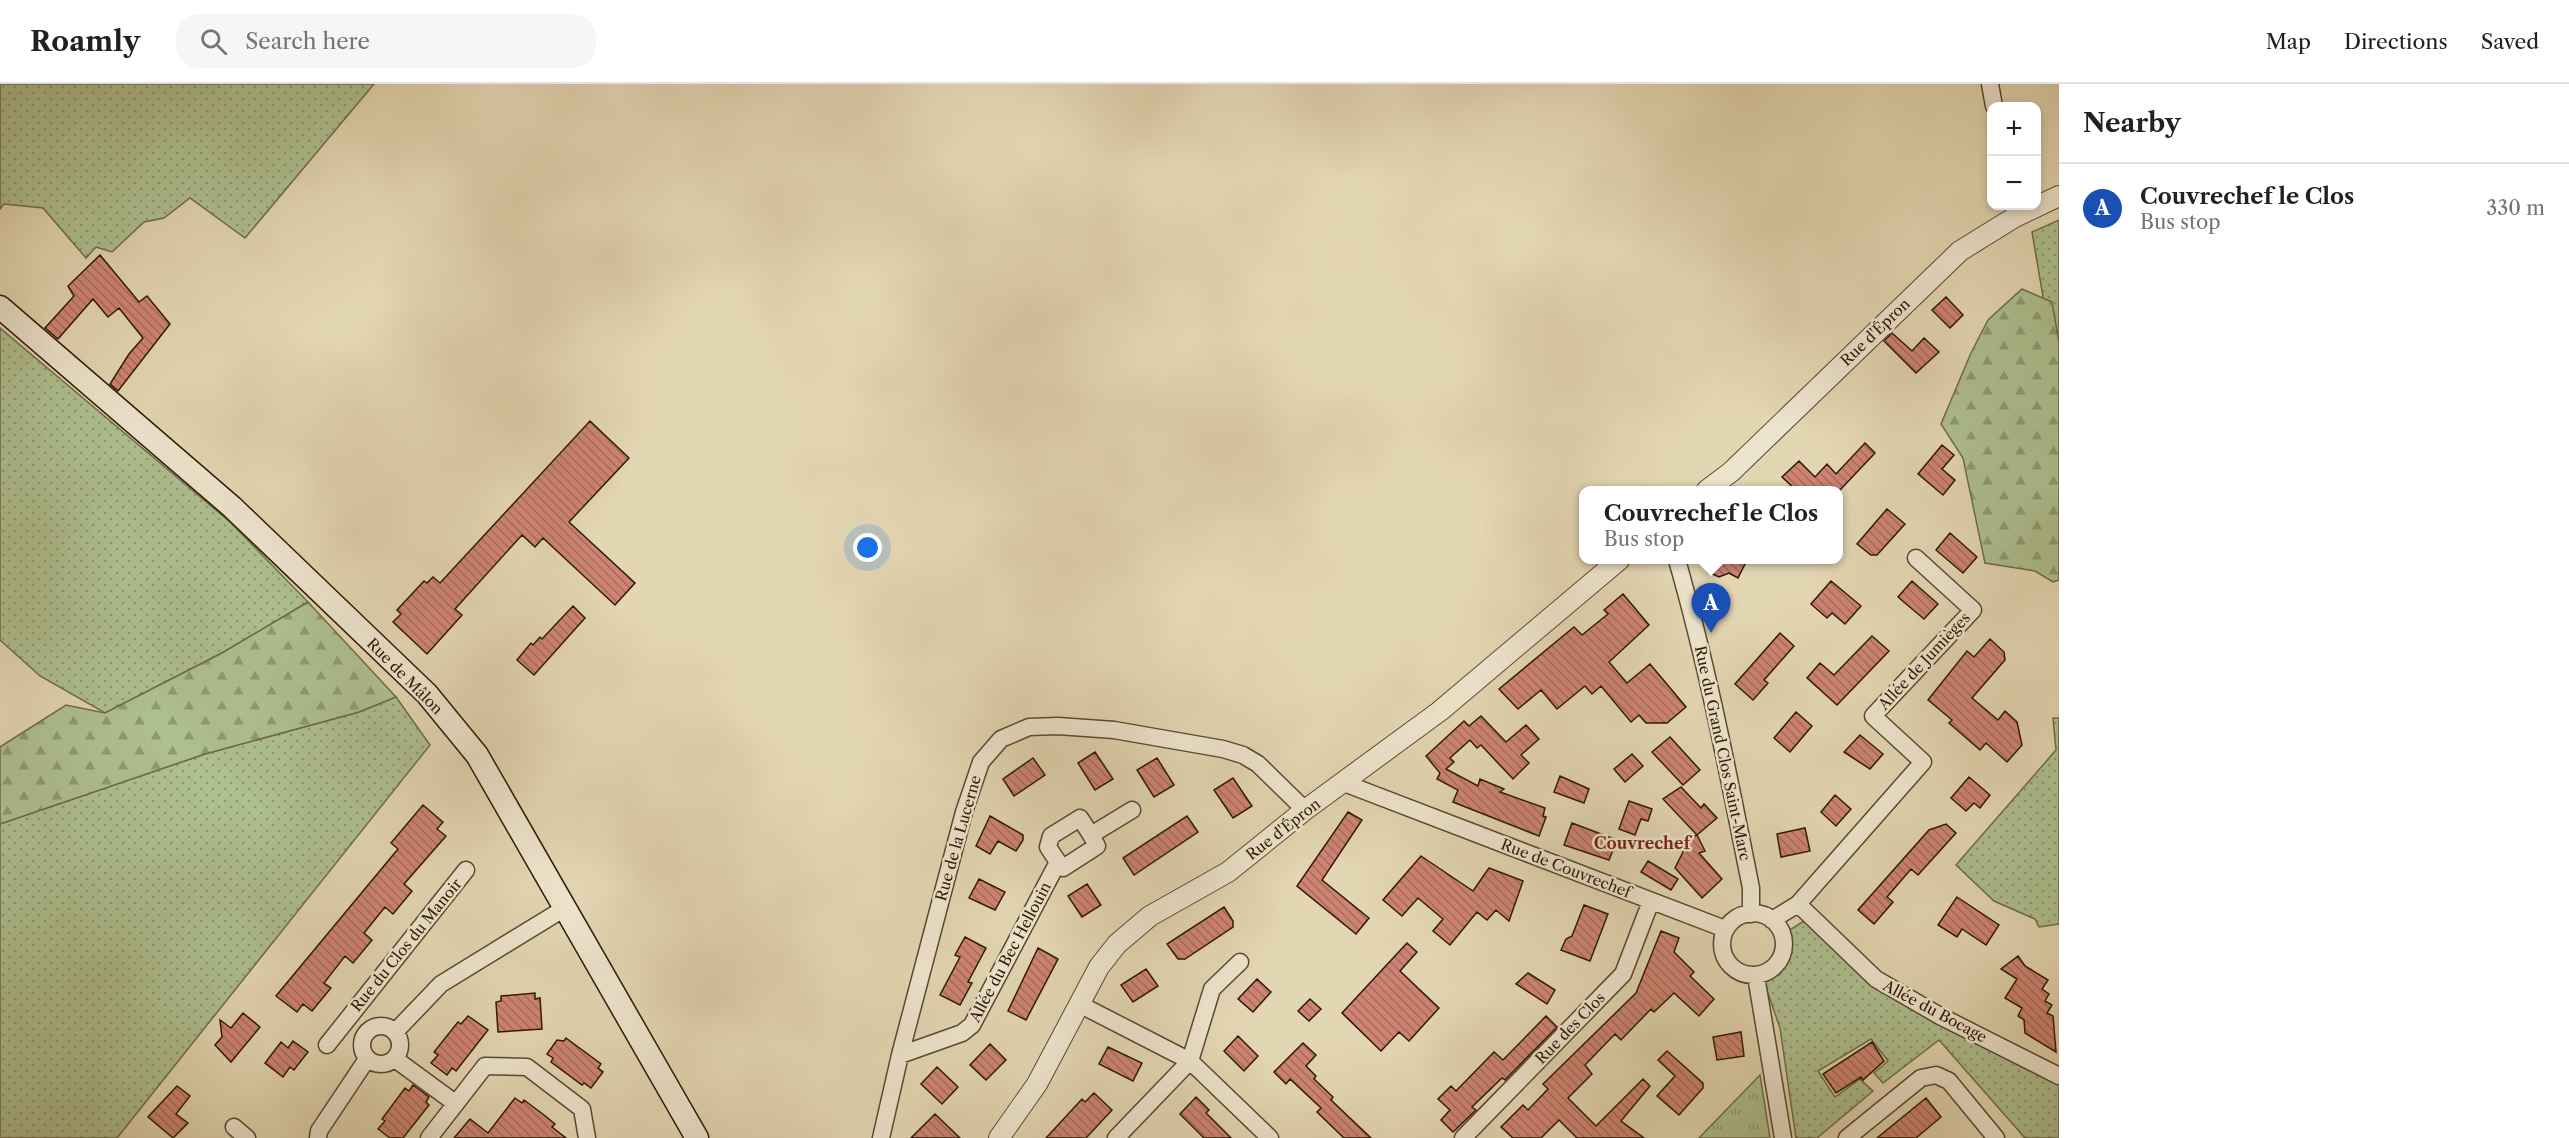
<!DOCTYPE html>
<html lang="en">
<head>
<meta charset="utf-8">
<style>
  :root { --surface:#fff; --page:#f6f6f6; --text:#202124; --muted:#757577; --line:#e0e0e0; --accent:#8f2418 }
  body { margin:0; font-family:"Libre Caslon Text",serif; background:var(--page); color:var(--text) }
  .controls { position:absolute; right:18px; top:18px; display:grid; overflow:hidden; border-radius:12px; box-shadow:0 3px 9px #0003 }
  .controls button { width:54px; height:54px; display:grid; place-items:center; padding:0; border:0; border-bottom:2px solid var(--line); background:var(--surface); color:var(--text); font:30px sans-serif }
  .you { position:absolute; left:868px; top:464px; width:21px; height:21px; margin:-15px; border:4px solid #fff; border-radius:50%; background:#1a73e8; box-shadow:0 0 0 9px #1a73e833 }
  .badge { display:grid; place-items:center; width:39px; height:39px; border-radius:50%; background:var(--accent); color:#fff; font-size:20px; font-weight:700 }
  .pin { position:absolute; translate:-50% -50px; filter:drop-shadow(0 2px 3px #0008) }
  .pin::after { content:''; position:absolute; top:32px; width:21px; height:18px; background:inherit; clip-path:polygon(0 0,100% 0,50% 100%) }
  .popup { position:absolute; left:1579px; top:402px; width:264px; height:78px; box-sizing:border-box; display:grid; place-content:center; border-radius:12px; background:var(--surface); filter:drop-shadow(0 2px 4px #0005); font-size:20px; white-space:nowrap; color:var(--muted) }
  .popup b { font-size:22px; color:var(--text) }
  .popup::after { content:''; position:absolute; left:50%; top:100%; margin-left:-12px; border:12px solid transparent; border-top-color:var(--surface) }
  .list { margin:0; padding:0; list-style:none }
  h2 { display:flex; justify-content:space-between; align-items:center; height:78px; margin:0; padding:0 24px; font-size:26px }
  h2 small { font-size:20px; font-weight:400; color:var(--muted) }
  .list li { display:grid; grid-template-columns:39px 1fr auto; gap:18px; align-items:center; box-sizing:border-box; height:90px; padding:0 24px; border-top:2px solid var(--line) }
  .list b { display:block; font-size:22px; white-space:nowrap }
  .list p { margin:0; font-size:20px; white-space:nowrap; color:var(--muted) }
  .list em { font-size:20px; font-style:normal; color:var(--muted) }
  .icon { flex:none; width:33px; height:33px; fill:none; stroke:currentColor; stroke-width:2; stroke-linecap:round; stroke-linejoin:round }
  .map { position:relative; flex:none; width:2059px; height:1054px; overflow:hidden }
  header { display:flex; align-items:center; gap:36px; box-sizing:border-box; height:84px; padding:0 30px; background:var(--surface); border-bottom:2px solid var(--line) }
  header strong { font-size:28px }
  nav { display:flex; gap:33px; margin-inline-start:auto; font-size:21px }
  .search { width:420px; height:54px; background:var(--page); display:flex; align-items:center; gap:15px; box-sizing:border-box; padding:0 21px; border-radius:24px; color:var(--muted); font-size:22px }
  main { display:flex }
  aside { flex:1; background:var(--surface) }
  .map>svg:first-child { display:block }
  .grass { fill:url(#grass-dots); stroke:#6e6c4a; stroke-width:1.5 }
  .forest { fill:url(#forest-firs); stroke:#6e6c4a; stroke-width:1.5 }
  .park { fill:url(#park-tufts); stroke:#6e6c4a; stroke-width:1.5 }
  .building { fill:url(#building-back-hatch); stroke:#2d1905; stroke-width:1.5 }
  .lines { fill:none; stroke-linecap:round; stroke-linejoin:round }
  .minor-casing { stroke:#5a4830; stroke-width:19 }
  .tertiary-casing { stroke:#5a4830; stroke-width:22 }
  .secondary-casing { stroke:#2d1905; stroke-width:25 }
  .minor { stroke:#ede4cd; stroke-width:16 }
  .tertiary { stroke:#ede4cd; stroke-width:20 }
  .secondary { stroke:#ede4cd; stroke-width:22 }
  .labels { text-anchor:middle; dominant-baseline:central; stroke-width:5; stroke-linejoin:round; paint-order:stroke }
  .street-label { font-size:15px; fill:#2d1905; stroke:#ede4cd }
  .neighbourhood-label { font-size:16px; font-weight:bold; fill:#7a1f14; stroke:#ede4cd }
</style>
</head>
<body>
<header>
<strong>Roamly</strong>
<div class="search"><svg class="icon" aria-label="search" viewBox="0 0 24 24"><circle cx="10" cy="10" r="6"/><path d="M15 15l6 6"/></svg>Search here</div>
<nav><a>Map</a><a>Directions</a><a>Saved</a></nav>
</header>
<main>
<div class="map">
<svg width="2059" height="1054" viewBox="0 0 2059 1054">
  <defs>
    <pattern id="grass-dots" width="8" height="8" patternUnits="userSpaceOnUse" patternTransform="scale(1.5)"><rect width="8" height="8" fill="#aebf90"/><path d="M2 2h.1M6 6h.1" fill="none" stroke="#8e9a74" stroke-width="1.8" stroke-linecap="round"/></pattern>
    <pattern id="forest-firs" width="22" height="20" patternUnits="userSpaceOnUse" patternTransform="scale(1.5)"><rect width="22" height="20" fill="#aebf90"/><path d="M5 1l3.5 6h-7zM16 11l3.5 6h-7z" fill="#8e9a74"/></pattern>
    <pattern id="park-tufts" width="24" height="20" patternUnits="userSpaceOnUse" patternTransform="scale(1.5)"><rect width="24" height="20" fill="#aebf90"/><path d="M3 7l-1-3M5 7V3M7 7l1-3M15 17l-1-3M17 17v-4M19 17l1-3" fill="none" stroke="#8e9a74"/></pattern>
    <pattern id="building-back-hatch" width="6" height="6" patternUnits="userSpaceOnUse" patternTransform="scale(1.5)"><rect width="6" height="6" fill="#ce8473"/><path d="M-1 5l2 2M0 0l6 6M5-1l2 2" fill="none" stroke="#a86b5c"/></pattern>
  </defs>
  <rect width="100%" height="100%" fill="#e3d6b2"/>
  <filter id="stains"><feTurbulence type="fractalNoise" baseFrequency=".00333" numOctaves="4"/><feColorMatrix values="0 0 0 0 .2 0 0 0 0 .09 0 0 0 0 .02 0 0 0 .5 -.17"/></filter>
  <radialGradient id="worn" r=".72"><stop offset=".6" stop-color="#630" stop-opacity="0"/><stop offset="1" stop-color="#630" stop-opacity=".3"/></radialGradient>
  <!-- grass -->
  <path class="grass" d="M0,0H374L245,154L190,114L164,134L144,138L112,168L96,163L86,174L43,124L4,120L0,125Z
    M2059,136V307L2032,148Z
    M0,244L230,438L308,518L222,569L105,629L40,592L0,556Z
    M396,613L430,661L117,1054H0V740L205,670L359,628Z
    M2053,634H2059V840L2039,843L2035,835L1994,817L1956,781L2056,666Z
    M1804,837L1830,861L2059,1000V1054H2025L1939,956L1883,999L1874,989L1888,977L1871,955L1818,987L1835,1013L1860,995L1873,1007L1817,1054H1796L1780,944L1763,895L1792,869L1788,847Z"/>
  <!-- forest -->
  <path class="forest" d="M2022,205L2052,218L2059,258V496L2053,498L2035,487L1985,479L1963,374L1941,340L1971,269L1988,236Z
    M308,518L396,613L359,628L205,670L0,740V663L66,621L105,629L222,569Z"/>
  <!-- park -->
  <path class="park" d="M1760,991L1770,1054H1699Z"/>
  <!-- building -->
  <path class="building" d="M100,171L139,218L147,212L170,240L118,307L110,300L129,270L143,254L119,224L108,233L93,215L58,255L45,244L74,212L68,202Z
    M1946,213L1963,231L1950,244L1932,226Z
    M1892,249L1912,267L1924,254L1939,268L1916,289L1884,257Z
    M590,337L629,374L569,438L635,499L615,521L543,454L535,463L522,451L455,525L462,531L427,570L393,538L401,530L397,526L424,497L427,499L433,493L440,499Z
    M1865,359L1875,369L1840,406H1796L1782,393L1799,377L1815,393L1827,380L1836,390Z
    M1942,361L1954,371L1942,385L1955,396L1943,411L1918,390Z
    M1887,425L1905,440L1877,471H1871L1857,460Z
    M1950,449L1977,473L1963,489L1936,466Z
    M1714,476H1747L1738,494L1729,489L1719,493L1708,488Z
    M1831,497L1861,522L1845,540L1832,529L1827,534L1811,520Z
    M1912,497L1938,520L1924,535L1898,513Z
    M1623,510L1649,541L1609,578L1627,599L1650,580L1686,623L1667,639H1646L1639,631L1631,638L1601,602L1592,610L1585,602L1557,625L1541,606L1518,625L1499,605L1574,543L1582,551L1608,530L1604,526Z
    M573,522L585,534L534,591L517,576L531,559L533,561L540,553L542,555Z
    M1780,549L1794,562L1764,596L1768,599L1753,616L1735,600Z
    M1872,552L1889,567L1837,621L1807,594L1820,579L1834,591Z
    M1990,555L2004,568L2005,576L1972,614L1998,636L2005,627L2017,638L2022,661L2007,678L1986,659L1980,666L1949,639L1952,636L1928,616L1967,567L1974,573Z
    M1796,628L1812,642L1790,668L1774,654Z
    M1481,632L1506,658L1526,641L1539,655L1521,671L1529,679L1513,695L1481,661L1477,664L1470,656L1450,674L1454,678L1446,685L1478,702L1480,695L1504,705L1500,708L1545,724L1543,732L1546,733L1539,752L1453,718L1458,706L1437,695L1440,689L1426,672L1464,637L1469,642Z
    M1860,651L1883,670L1870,685L1844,668Z
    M1670,653L1700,686L1683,701L1652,668Z
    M1095,668L1113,695L1095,706L1078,679Z
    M1632,670L1643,682L1625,698L1614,685Z
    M1033,674L1045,691L1014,712L1003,695Z
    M1157,674L1174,701L1154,713L1137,686Z
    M1560,692L1589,705L1584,719L1554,708Z
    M1969,693L1990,711L1980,724L1974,719L1966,727L1951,714Z
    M1233,694L1252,722L1233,734L1214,706Z
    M1681,703L1701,724L1704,720L1717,734L1697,751L1705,767L1699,769L1722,795L1702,814L1675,784L1683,768L1679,759L1697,751L1663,715Z
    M1835,711L1851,725L1836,742L1821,728Z
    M1629,717L1652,725L1648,737L1641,735L1635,751L1619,745Z
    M423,721L443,738L437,745L446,752L404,800L412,807L393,830L385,823L364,849L372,856L353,879L345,872L324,899L331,904L312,927L303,920L297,928L276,912L398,765L391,759Z
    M1348,728L1362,736L1322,796L1369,834L1356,850L1297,802Z
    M990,732L1023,751V756L1016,767L998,757L990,770L976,762Z
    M1187,732L1198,748L1134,791L1123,774Z
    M1572,739L1617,756L1609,776L1564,761Z
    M1946,740L1956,749L1918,791L1911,785L1887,813L1893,818L1874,840L1858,826L1929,746Z
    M1805,744L1810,767L1781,773L1777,750Z
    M1421,772L1473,807L1489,784L1523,797L1509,837L1496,826L1487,836L1477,828L1450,861L1433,847L1443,835L1418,814L1402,832L1383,816Z
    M1648,777L1678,795L1671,806L1641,788Z
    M979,795L1005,808L995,826L969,814Z
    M1087,800L1101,821L1082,833L1068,812Z
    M1957,813L1999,841L1986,861L1962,845L1957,853L1938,841Z
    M1584,821L1608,830L1590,877L1561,866L1566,855L1572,852Z
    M1224,823L1233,837V843L1185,875H1178L1167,860Z
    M1661,847L1679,854L1674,868L1694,888L1690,892L1714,915L1699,932L1674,909L1654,928L1651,925L1621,956L1615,950L1585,981L1592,990L1568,1014L1596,1042L1643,995L1650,1002L1621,1037L1644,1054H1577L1559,1036L1541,1054H1513L1501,1043L1523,1021L1528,1026L1548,1005L1543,1000L1636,909Z
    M965,853L986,864L968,898L972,899L960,921L940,911L960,873L955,871Z
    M1407,859L1417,868L1400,887L1439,924L1409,957L1399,948L1381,967L1342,929Z
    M1038,864L1058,875L1026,936L1008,927Z
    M2018,872L2025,882L2048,896L2042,905L2049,910L2045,917L2052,921L2047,929L2053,932L2056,968L2025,949L2024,936L2018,932L2022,924L2005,914L2017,895L2001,885Z
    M1146,885L1158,902L1133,918L1121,901Z
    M1528,889L1555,906L1547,920L1516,900Z
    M1257,895L1271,908L1253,928L1238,915Z
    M535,909V915L540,914L542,945L498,948L496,918L501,917V912Z
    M1310,915L1321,925L1309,937L1298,927Z
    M243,929L260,943L231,978L215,961L222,953L220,936L231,944Z
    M468,932L488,946L456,987L452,984L447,991L431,979L438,971L434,968L458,938L461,940Z
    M1546,932L1557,943L1505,996L1502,994L1472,1023L1476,1026L1453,1048L1441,1036L1450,1026L1438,1015L1451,1002L1456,1007L1494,968L1503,976Z
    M1741,948L1744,972L1717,976L1713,953Z
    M1238,952L1258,972L1244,987L1224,967Z
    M566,954L601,980L598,984L603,988L591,1004L584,999L582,1001L551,978L553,974L547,970L557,956L564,957Z
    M293,957L308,968L294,986L290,983L283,993L265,979L281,958L288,964Z
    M1872,958L1884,977L1863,996L1861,993L1836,1009L1823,990Z
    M1303,959L1316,971L1306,982L1316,992L1314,995L1333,1013L1331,1016L1371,1054H1344L1317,1028L1321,1024L1290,995L1286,1000L1274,988Z
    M990,960L1006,976L986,996L970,981Z
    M1108,963L1142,979L1133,997L1099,980Z
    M1667,967L1703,999V1004L1679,1031L1657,1012L1675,992L1658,976Z
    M937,983L958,1003L942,1020L921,1000Z
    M413,1001L429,1013L426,1018L429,1021L403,1054H390L378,1045L385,1037L382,1035L405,1004L409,1007Z
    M177,1002L190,1012L176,1030L188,1039L173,1054L148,1033Z
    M1094,1009L1112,1026L1086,1054H1046L1082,1015L1085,1018Z
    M1196,1013L1209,1026L1206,1029L1231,1054H1204L1180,1030Z
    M515,1014L522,1019L524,1016L544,1031L555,1040L552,1043L566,1054H454L470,1035L488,1049Z
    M1926,1014L1941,1033L1916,1054H1877Z
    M935,1030L960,1054H911Z"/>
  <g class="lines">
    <defs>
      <path id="minor" d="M1990,0L1994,22
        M1677,476C1708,584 1729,694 1751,804V830
        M1344,699L1725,845
        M1058,778L1048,763L1051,752L1080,734L1091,751
        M1798,820L1876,895L1940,932L2059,992
        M1722 860a31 31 0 1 1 62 0a31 31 0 1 1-62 0Z
        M1772,836L1798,820L1923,678L1873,632L1973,526L1916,474
        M1756,892L1783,1054
        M1079,920L1190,977L1270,1054
        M362 961a19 19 0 1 1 38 0a19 19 0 1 1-38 0Z
        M395,948L441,900L565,824
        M327,961L466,786
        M900,971L964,728L981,678L1001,655L1029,643L1058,642L1114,646L1223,665L1243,671L1258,680L1305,726
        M395,975L455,1019
        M234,1043L247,1054
        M318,1054L319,1047L367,975
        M429,1054L485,982L527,983L582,1025L587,1054
        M881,1054L900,971L962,949L972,941L1058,778L1063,784L1097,762L1091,751L1132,726
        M1116,1054L1190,977L1212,905L1240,878
        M1463,1054L1623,890L1651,817
        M1847,1054L1921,994L1936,991L1949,997L1996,1054"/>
      <path id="tertiary" d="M1707,406L1731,388L1960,167L2015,133L2059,112
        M999,1054L1037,1000L1099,883L1117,860L1150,832L1228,788L1305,726L1440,627L1619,476"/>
      <path id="secondary" d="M0,223L232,423L427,610L477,671L697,1054"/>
    </defs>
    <!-- minor casing -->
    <use href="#minor" class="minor-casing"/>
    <!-- tertiary casing -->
    <use href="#tertiary" class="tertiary-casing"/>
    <!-- secondary casing -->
    <use href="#secondary" class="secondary-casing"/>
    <!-- minor -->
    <use href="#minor" class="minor"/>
    <!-- tertiary -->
    <use href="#tertiary" class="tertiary"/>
    <!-- secondary -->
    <use href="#secondary" class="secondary"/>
  </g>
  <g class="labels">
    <!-- street labels -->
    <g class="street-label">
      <text transform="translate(1875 248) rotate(-44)">Rue d'Épron</text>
      <text transform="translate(1924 577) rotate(-47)">Allée de Jumièges</text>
      <text transform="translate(405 592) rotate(45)">Rue de Mâlon</text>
      <text transform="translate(1723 669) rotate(78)">Rue du Grand Clos Saint-Marc</text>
      <text transform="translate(1283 745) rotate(-38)">Rue d'Épron</text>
      <text transform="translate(958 754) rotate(-74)">Rue de la Lucerne</text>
      <text transform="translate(1566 784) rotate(21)">Rue de Couvrechef</text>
      <text transform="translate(406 861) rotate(-51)">Rue du Clos du Manoir</text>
      <text transform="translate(1010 868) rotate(-62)">Allée du Bec Hellouin</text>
      <text transform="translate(1935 927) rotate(28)">Allée du Bocage</text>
      <text transform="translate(1570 944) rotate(-46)">Rue des Clos</text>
    </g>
    <!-- neighbourhood labels -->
    <g class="neighbourhood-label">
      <text x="1642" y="759">Couvrechef</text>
    </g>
  </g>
  <rect width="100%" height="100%" filter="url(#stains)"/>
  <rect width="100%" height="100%" fill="url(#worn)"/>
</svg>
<div class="controls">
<button>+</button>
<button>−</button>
</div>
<div class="you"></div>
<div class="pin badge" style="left:1711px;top:549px;background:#1a4fb4">A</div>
<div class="popup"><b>Couvrechef le Clos</b>Bus stop</div>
</div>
<aside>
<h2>Nearby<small></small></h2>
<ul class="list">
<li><span class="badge" style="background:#1a4fb4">A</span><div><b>Couvrechef le Clos</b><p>Bus stop</p></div><em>330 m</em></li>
</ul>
</aside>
</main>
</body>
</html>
